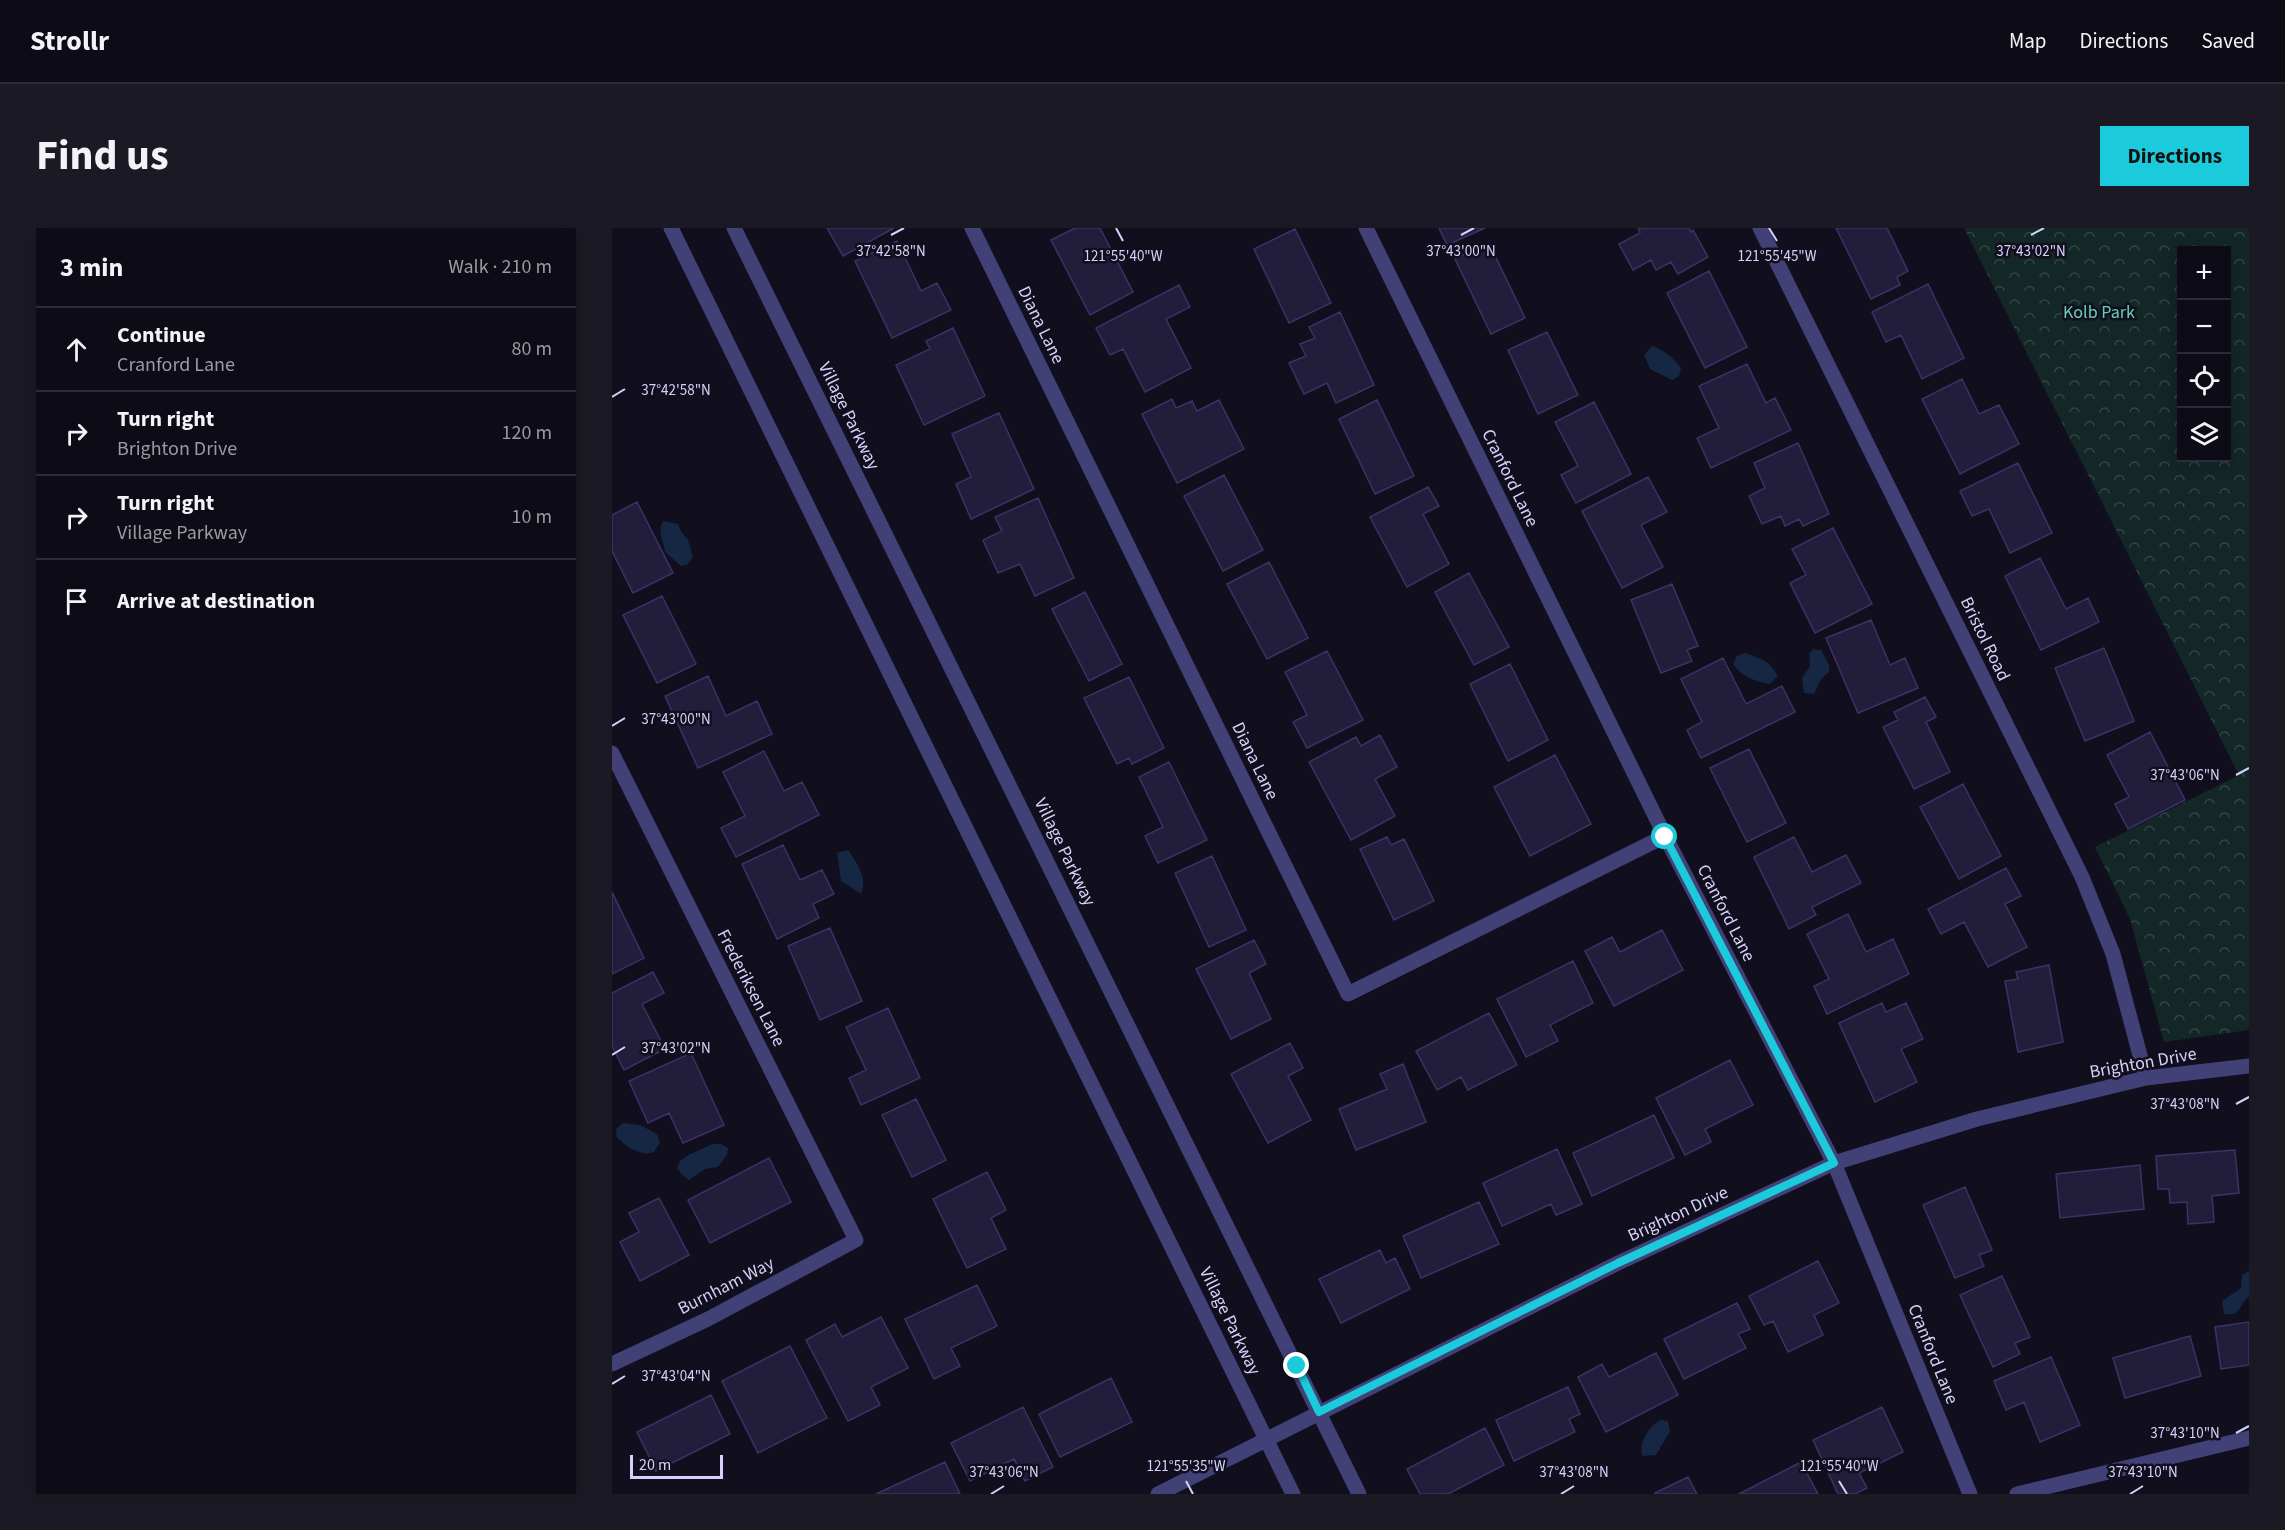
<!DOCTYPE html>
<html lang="en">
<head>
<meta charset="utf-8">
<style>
  :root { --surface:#0d0b16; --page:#1b1923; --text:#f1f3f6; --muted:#9a9ba1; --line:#2d2b35; --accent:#1ccbdb }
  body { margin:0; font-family:"Source Sans 3",sans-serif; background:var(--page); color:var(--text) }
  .controls { position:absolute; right:18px; top:18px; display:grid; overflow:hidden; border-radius:0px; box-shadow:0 3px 15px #0003 }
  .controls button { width:54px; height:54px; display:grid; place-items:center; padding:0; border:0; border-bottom:2px solid var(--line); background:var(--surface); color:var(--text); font:30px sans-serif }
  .scale { position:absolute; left:18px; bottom:15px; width:93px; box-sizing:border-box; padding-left:6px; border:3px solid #d5d1f9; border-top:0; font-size:16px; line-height:21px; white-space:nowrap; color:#d5d1f9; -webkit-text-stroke:4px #110f1e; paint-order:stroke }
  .stop { position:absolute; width:18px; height:18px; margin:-14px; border:4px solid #1ccbdb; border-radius:50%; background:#fff }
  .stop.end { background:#1ccbdb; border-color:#fff; box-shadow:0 2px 6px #0008 }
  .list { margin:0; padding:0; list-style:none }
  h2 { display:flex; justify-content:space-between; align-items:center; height:78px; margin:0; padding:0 24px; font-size:26px }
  h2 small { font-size:20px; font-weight:400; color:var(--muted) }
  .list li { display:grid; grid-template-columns:39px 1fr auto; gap:18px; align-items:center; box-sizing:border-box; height:84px; padding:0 24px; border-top:2px solid var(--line) }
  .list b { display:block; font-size:22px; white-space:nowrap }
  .list p { margin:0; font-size:20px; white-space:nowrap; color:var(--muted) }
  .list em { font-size:20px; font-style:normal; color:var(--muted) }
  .icon { flex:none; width:33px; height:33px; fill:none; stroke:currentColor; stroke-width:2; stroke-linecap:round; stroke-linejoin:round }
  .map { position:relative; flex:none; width:1637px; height:1266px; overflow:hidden; border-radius:0px }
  header { display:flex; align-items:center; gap:36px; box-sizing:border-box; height:84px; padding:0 30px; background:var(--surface); border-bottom:2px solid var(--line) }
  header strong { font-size:28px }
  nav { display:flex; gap:33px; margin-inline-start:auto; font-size:21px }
  .intro { display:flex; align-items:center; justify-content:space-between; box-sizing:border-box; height:144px; padding:0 36px }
  h1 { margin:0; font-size:42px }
  .button { padding:15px 27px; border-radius:0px; background:var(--accent); color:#111; font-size:21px; font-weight:700 }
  main { display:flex; gap:36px; padding:0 36px }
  aside { flex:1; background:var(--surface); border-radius:0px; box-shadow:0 3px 15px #0003 }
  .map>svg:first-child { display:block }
  .park { fill:url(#park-crowns); fill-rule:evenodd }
  .water { fill:#152742 }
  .building { fill:#231d3c; stroke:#3b3265; stroke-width:1.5 }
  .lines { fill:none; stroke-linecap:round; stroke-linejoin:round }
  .minor { stroke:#414077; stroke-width:15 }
  .route { stroke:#1ccbdb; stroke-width:8 }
  .ticks { fill:none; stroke:#d5d1f9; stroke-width:2 }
  .labels { text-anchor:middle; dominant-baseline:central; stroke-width:5; stroke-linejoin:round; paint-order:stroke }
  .park-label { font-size:18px; fill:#67cfb3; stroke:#110f1e }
  .street-label { font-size:18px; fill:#d5d1f9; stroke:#110f1e }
  .ticks-label { font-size:15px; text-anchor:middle; fill:#d5d1f9; stroke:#110f1e; stroke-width:5; stroke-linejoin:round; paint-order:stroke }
</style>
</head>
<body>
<header>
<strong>Strollr</strong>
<nav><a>Map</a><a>Directions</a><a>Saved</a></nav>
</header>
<div class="intro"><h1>Find us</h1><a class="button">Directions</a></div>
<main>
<aside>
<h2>3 min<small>Walk · 210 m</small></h2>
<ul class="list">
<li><svg class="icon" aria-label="ahead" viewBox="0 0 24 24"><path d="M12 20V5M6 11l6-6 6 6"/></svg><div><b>Continue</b><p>Cranford Lane</p></div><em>80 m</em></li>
<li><svg class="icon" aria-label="right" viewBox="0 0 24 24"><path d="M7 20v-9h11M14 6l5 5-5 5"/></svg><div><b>Turn right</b><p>Brighton Drive</p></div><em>120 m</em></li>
<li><svg class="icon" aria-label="right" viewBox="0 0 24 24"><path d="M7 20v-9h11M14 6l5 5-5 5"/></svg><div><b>Turn right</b><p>Village Parkway</p></div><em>10 m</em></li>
<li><svg class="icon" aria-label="arrive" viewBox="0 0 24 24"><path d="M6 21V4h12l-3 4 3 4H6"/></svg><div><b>Arrive at destination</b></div></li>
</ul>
</aside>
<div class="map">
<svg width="1637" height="1266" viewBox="0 0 1637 1266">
  <defs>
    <pattern id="park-crowns" width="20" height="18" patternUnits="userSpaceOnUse" patternTransform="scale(1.5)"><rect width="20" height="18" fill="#132726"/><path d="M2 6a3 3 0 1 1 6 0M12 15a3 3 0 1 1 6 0" fill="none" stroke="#344546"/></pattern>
  </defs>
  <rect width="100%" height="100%" fill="#110f1e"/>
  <!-- park -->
  <path class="park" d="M1352,0H1637V802L1552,814L1518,691L1483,619L1627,547ZM1570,22H1614V230H1570Z"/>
  <!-- water -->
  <path class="water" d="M1040,118C1052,122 1062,130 1069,140L1067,148L1060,152L1038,141L1032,127Z
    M51,293L66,296L69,303L76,312L81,329L75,337L69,338L53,324C52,312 45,304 51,293Z
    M1202,421L1209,422L1217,437V444L1209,451L1202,466L1192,465L1190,450L1198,438L1197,425Z
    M1133,425C1150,431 1157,432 1166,448L1158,456C1145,454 1127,448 1121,435L1125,428Z
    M236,622C245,635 256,649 249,666L229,653L225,625Z
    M11,895L28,897L45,906L48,914L42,924L34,926L19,921L5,910L4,901Z
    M100,916H109L116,920L115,927L106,939L93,941L77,952L71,948L65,940L68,933L75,928Z
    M1637,1043V1069C1625,1077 1631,1089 1612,1086L1610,1073L1629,1060L1630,1047Z
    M1049,1192L1056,1193L1058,1203L1044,1227L1030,1228C1027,1216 1036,1197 1049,1192Z"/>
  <!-- building -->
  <path class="building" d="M215,0H282L231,28Z
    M463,0H488L521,64L478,87L439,12Z
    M827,0H873L835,17Z
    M1026,0H1077L1079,4L1081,2L1096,29L1066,46L1059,34L1044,42L1039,32L1021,42L1007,16L1028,5Z
    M1224,0H1275L1296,43L1285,49L1288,57L1259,71Z
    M683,1L719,75L677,95L642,21Z
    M285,13L309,63L325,55L339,82L280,110L243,33Z
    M877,15L913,90L879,106L843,31Z
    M1097,43L1135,119L1093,140L1055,65Z
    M1316,56L1352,130L1310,151L1289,107L1274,114L1260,84Z
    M567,57L578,79L554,91L579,140L533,164L511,121L498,127L484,100Z
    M728,84L762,157L724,175L715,155L692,166L677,135L694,128L688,116L703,110L697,99Z
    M341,100L373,168L312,197L284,137L318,121L314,113Z
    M935,104L966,167L926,186L896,122Z
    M1135,136L1154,175L1163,170L1179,202L1099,240L1085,210L1107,200L1087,158Z
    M1350,151L1367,186L1387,177L1407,216L1348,246L1310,171Z
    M560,171L564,180L580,173L585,183L607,172L632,221L565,255L530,186Z
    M765,172L802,248L763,266L727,191Z
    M982,174L1019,246L964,275L949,247L966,238L943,194Z
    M387,185L422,261L359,291L344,256L359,249L340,206Z
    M1186,215L1217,286L1191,298L1187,291L1173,298L1169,288L1150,296L1137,268L1153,260L1142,235Z
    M1406,235L1440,305L1398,325L1377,281L1360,288L1348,263Z
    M612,247L651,322L611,343L572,268Z
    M1036,249L1055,284L1029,297L1051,339L1010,360L970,283Z
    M816,259L827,278L811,286L837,336L795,359L758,289Z
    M426,270L462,350L423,368L408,336L386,345L371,312L390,303L383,289Z
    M25,274L61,345L21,365L0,323V287Z
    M1221,300L1260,376L1203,405L1178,355L1194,347L1180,321Z
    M1428,330L1454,381L1476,370L1487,394L1429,422L1393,348Z
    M657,334L696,410L655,431L615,356Z
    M857,345L897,419L862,437L823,364Z
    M1060,356L1086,418L1075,422L1080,433L1049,445L1019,372Z
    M473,364L510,436L477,453L440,381Z
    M50,368L84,436L45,455L11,387Z
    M1259,392L1278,437L1293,430L1306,460L1246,485L1214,410Z
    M1492,420L1522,493L1473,513L1443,440Z
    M715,423L751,492L695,520L681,494L695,487L673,444Z
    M1111,430L1134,476L1170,458L1183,484L1089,530L1075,502L1090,494L1069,451Z
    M898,436L936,512L896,533L858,456Z
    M96,448L114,488L145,473L160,506L86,540L53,468Z
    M517,449L552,520L520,536L517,530L505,536L472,470Z
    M1313,469L1324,489L1314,494L1338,544L1302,561L1271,499L1286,492L1282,484Z
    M1538,504L1573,572L1516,601L1503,576L1517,569L1495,527Z
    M768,507L785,539L763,551L783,588L739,612L697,534L744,509L749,518Z
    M1137,521L1174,595L1135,614L1098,540Z
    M152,523L172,563L190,554L207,587L124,629L109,600L133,588L111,544Z
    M943,527L979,596L918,628L882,559Z
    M557,534L595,612L546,635L533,608L551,599L527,549Z
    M1351,556L1389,628L1347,651L1308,579Z
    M775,609L779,617L792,611L822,673L782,692L748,621Z
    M1182,609L1200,644L1234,627L1249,655L1200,679L1204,687L1177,701L1142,629Z
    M171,617L188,652L210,642L222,666L201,676L207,690L165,711L130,636Z
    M600,628L634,702L597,719L563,645Z
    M1394,640L1409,668L1393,676L1415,719L1376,739L1352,694L1329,706L1316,681Z
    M0,664L32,730L0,746Z
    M1236,686L1254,724L1281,711L1297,746L1215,786L1202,758L1217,751L1195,706Z
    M218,700L250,773L208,792L176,718Z
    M1050,702L1071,742L1002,778L973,723L1000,709L1008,724Z
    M642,712L654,736L637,745L659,791L619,811L584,741Z
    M961,733L981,775L938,797L946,813L914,829L885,771Z
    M1437,737L1451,814L1406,824L1393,753L1406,751L1404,744Z
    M41,744L52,765L30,776L53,821L12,842L0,818V765Z
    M1270,775L1274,784L1294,775L1311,811L1289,821L1305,854L1263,874L1227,795Z
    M276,780L308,850L249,877L237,850L254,842L234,799Z
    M877,785L905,837L856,862L849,849L825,862L804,823Z
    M678,815L691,840L676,848L699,892L656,915L619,846Z
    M79,825L112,897L71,915L57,885L36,895L17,853Z
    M1118,832L1141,877L1093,901L1099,914L1073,927L1044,870Z
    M791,836L814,894L744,922L727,881L775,861L768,846Z
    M304,871L334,932L300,949L270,887Z
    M1042,887L1062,930L980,968L961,925Z
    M945,921L970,976L944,987L939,976L890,998L871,955Z
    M1623,922L1627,965L1600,968L1602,994L1576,996L1575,974L1558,975L1557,961H1546L1544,928Z
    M157,930L179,974L98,1015L76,972Z
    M1528,937L1532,981L1448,990L1444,946Z
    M375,944L394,982L379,990L394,1021L355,1040L321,971Z
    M1353,959L1380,1022L1367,1027L1372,1038L1343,1050L1311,977Z
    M47,970L77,1027L28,1053L8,1014L27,1004L17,985Z
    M867,974L887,1016L809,1050L791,1008Z
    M768,1022L774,1035L783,1030L798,1061L729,1095L707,1051Z
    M1206,1033L1227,1075L1202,1087L1211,1107L1176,1124L1161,1093L1152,1097L1137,1068Z
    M1390,1048L1418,1109L1403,1115L1408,1126L1381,1139L1348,1067Z
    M365,1057L385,1098L339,1120L348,1138L322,1151L293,1091Z
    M1125,1075L1138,1101L1126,1106L1134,1120L1072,1151L1052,1111Z
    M269,1089L296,1140L259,1159L268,1177L236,1193L194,1112L223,1096L230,1109Z
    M1637,1094V1137L1609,1141L1603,1099Z
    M1578,1108L1589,1148L1513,1170L1501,1130Z
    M178,1118L215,1190L146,1225L110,1153Z
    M1044,1125L1066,1167L994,1204L966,1149L990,1136L997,1149Z
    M1439,1129L1468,1197L1428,1214L1412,1174L1394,1182L1382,1153Z
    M499,1150L520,1194L448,1229L427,1186Z
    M956,1159L968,1186L957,1191L963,1204L902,1233L884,1192Z
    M99,1167L118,1206L44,1243L25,1204Z
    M411,1179L441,1239L413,1253L402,1231L358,1253L339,1215Z
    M1270,1179L1291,1224L1247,1245L1255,1260L1243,1266H1226L1201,1212Z
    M873,1200L892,1237L836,1266H808L795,1241Z
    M333,1234L348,1266H264Z
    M1189,1234L1206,1266H1127Z
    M1076,1249L1085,1266H1043V1265Z"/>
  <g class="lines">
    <!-- minor -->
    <path class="minor" d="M59,0L681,1266
      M122,0L747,1266
      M360,0L736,766L1053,608
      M754,0L1053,608L1222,935L1358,1266
      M1148,0L1470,649L1501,726L1534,850
      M0,525L244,1012L96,1091L0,1136
      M546,1266L1006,1035L1222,935L1365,891L1534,850L1637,838
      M1405,1266L1637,1210"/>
  </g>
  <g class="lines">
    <!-- route -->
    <path class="route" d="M685,1138L707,1184L1006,1035L1222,935L1053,609"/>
  </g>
  <!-- ticks -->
  <path class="ticks" d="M504,0L511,13M1157,0L1165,13M279,7L292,0M849,7L862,0M1419,7L1432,0M0,169L13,161M0,498L13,490M1624,547L1637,540M0,827L13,819M1624,876L1637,869M0,1156L13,1148M1624,1205L1637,1198M574,1253L581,1266M1227,1253L1235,1266M379,1266L392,1258M949,1266L962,1258M1518,1266L1531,1258"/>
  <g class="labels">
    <!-- park labels -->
    <g class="park-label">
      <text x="1487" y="84">Kolb Park</text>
    </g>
    <!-- street labels -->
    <g class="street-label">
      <text transform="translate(429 97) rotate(64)">Diana Lane</text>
      <text transform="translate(237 188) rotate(64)">Village Parkway</text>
      <text transform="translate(898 250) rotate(64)">Cranford Lane</text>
      <text transform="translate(1373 411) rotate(64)">Bristol Road</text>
      <text transform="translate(643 533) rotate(64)">Diana Lane</text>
      <text transform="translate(453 624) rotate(64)">Village Parkway</text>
      <text transform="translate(1114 685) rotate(63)">Cranford Lane</text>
      <text transform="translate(139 760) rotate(63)">Frederiksen Lane</text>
      <text transform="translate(1531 835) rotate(-10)">Brighton Drive</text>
      <text transform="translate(1066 986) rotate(-25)">Brighton Drive</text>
      <text transform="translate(114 1058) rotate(-27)">Burnham Way</text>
      <text transform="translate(618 1093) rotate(64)">Village Parkway</text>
      <text transform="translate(1321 1126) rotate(68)">Cranford Lane</text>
    </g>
  </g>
  <g class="ticks-label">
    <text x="849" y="28">37°43'00"N</text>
    <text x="279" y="28">37°42'58"N</text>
    <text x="1419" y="28">37°43'02"N</text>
    <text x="511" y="33">121°55'40"W</text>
    <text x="1165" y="33">121°55'45"W</text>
    <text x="64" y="167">37°42'58"N</text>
    <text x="64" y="496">37°43'00"N</text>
    <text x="1573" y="552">37°43'06"N</text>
    <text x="64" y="825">37°43'02"N</text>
    <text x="1573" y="881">37°43'08"N</text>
    <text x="64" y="1153">37°43'04"N</text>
    <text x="1573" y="1210">37°43'10"N</text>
    <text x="574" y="1243">121°55'35"W</text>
    <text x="1227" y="1243">121°55'40"W</text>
    <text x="392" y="1249">37°43'06"N</text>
    <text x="962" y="1249">37°43'08"N</text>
    <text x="1531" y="1249">37°43'10"N</text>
  </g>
</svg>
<div class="controls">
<button>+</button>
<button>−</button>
<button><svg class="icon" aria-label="locate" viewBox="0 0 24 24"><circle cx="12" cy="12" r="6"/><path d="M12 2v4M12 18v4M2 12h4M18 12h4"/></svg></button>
<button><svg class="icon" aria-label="layers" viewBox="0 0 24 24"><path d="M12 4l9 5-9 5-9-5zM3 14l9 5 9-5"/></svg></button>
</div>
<div class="scale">20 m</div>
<div class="stop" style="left:1053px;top:609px"></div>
<div class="stop end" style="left:685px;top:1138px"></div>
</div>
</main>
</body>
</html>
